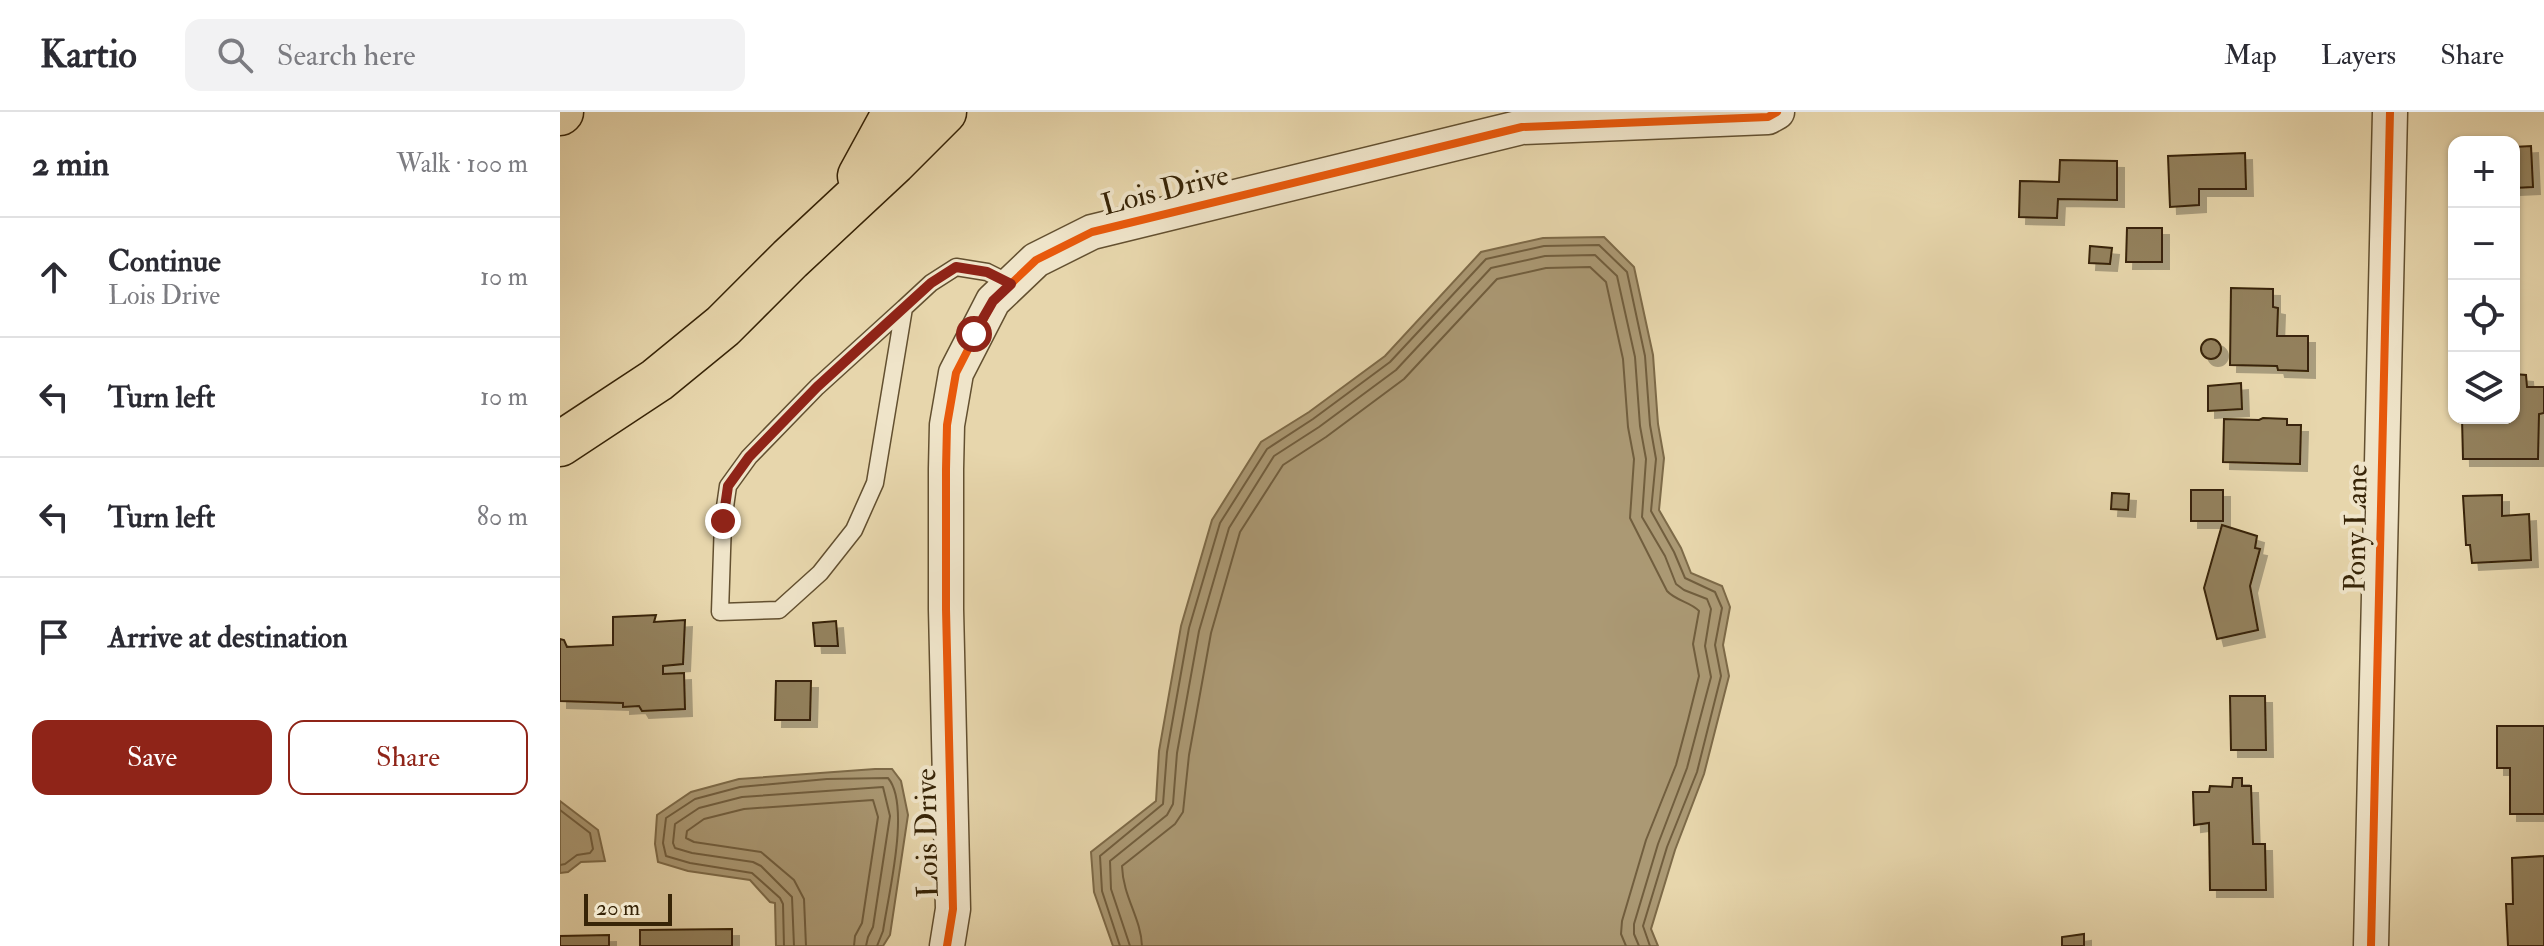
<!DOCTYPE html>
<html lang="en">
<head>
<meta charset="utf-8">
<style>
  :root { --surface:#fff; --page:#f2f2f3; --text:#2b2b33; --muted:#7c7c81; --line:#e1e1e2; --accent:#8f2418 }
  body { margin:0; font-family:"IM FELL Double Pica",serif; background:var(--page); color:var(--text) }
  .controls { position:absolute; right:24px; top:24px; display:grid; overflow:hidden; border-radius:16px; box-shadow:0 2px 6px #0004 }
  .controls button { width:72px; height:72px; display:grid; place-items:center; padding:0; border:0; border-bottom:2px solid var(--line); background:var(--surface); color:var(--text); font:40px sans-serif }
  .scale { position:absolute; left:24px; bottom:20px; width:88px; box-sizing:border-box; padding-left:8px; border:4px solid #372407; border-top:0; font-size:22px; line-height:28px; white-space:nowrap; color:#372407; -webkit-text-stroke:6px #efe4c9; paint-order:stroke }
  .stop { position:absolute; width:24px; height:24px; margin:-18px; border:6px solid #8f2418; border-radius:50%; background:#fff }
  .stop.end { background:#8f2418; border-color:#fff; box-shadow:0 2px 8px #0008 }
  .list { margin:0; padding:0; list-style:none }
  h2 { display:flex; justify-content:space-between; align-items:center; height:104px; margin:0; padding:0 32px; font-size:34px }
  h2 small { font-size:26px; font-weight:400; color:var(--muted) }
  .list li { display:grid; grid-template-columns:52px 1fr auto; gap:24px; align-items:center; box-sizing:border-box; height:120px; padding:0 32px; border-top:2px solid var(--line) }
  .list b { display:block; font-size:30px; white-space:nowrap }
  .list p { margin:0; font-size:26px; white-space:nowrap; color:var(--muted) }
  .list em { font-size:26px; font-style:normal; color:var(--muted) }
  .actions { display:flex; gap:16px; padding:24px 32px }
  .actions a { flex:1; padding:18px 0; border:2px solid var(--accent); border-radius:16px; text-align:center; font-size:28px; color:var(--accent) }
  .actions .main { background:var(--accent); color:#fff }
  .icon { flex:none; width:44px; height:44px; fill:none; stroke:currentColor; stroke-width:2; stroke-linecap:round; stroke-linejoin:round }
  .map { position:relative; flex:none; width:1984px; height:834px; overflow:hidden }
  header { display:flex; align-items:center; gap:48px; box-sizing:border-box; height:112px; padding:0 40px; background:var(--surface); border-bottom:2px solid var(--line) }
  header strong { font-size:38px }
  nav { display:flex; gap:44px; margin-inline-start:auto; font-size:28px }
  .search { width:560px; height:72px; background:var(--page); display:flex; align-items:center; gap:20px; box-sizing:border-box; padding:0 28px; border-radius:16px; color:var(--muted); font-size:30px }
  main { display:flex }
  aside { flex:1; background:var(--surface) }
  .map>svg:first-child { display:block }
  .water { fill:#ab9974; stroke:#7d6a48; stroke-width:2 }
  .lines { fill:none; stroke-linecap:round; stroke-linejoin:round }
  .shore { stroke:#715e3e; stroke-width:2 }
  .building { fill:#93815d; stroke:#372407; stroke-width:2; filter:url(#shadow) }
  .lane-casing { stroke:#635030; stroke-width:19 }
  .street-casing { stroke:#635030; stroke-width:37 }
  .highway-casing { stroke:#372407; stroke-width:47 }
  .lane { stroke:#efe4c9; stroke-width:16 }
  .street { stroke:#efe4c9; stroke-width:34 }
  .highway { stroke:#e7d6ac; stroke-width:44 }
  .cycleway-casing { stroke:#efe4c9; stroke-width:13 }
  .cycleway { stroke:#e8590c; stroke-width:8 }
  .route { stroke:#8f2418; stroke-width:10 }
  .labels { text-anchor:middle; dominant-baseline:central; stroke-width:8; stroke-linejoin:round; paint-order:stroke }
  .street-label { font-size:30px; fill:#372407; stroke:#efe4c9 }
</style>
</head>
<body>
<header>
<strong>Kartio</strong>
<div class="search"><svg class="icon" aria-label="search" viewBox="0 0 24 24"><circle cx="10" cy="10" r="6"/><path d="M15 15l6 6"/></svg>Search here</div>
<nav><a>Map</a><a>Layers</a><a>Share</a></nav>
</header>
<main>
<aside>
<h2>2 min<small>Walk · 100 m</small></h2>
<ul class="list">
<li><svg class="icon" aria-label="ahead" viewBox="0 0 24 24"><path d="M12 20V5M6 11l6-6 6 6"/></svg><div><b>Continue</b><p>Lois Drive</p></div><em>10 m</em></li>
<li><svg class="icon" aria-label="left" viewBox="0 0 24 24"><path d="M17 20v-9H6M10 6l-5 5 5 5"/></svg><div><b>Turn left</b></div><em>10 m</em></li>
<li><svg class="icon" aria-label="left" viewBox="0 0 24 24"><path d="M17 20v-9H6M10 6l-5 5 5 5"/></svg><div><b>Turn left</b></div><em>80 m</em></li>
<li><svg class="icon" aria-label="arrive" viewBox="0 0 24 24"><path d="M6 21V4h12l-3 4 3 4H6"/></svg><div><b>Arrive at destination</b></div></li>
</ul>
<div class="actions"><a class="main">Save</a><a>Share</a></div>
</aside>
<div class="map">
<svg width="1984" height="834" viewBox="0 0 1984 834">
  <defs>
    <filter id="shadow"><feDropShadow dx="7" dy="7" stdDeviation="0" flood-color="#0004"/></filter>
  </defs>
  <rect width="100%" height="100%" fill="#e7d6ac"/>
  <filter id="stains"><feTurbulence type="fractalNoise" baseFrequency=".0025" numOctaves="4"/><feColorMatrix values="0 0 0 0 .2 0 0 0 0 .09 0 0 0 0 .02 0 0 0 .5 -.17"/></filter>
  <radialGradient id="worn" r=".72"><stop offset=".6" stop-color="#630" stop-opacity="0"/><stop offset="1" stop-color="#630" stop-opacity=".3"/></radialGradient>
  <!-- water -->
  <path class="water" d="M1044,125L1074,155L1093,243L1098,312L1104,346L1099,398L1121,436L1131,461L1162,474L1170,495L1163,533L1169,564L1144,662L1115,738L1091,817L1098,834H553L534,780L531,740L596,689L599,639L621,514L652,408L701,330L749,300L825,244L921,140L983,126Z
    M315,657H332L341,669L348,703L330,823L323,834H216L215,791L210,790L190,768L128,759L98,750L95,732L97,703L131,680L179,667Z
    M0,689L38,718L45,749L21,750L8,760L0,761Z"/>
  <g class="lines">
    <!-- shore -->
    <path class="shore" d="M0,698L30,721L33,737L30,741L17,743L5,752L0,753
      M224,834L223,792L220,786L192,761L130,751L106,744L103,731L106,706L135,687L180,675L267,667L328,666C351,693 328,784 323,819L317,834
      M234,834L232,785L201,754L193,750L132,741L115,736L113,731L115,712L139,696L182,685L323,675L330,704L313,815L308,825L306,834
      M246,834L244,787L234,768L201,740L134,730L126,726L127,719L144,707L184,697L313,688L318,705L302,811L295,824L294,834
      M560,834L542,779L540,744L603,692L607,640L629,516L660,411L707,337L753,307L830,250L926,147L984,134L1039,133L1067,160L1085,244L1090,313L1096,347L1091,399L1114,440L1125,466L1155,480L1162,496L1155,533L1161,564L1137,660L1107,735L1083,814L1090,834
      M570,834L551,777L550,749L607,703L613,692L617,641L639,519L669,416L714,344L759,315L836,258L931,156L985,144L1035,143L1057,164L1075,245L1080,314L1086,347L1082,405L1105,444L1116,472L1124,478L1147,487L1151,497L1145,534L1151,565L1127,656L1098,732L1074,812V822L1079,834
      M582,834C581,806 563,785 562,754L615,712L623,700L629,643L651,521L680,420L723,353L766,325L844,267L937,167L986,156L1030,155L1046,170L1063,247L1068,315L1074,347L1070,406L1107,479C1116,489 1131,490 1139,499L1133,532L1139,564L1128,608L1116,653L1086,728L1062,809L1061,822L1066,834"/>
  </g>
  <!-- building -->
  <path class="building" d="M1971,34L1973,75L1954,76V35Z
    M1685,41L1686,77H1639V93L1610,95L1608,44Z
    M1500,48L1557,49V88L1498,87L1497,106L1459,105L1460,69L1499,70Z
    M1567,116H1602V150H1566Z
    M1530,134L1552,136L1550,152L1529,151Z
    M1671,176L1713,177V195L1718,196L1717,224H1748V259L1718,258L1717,254L1670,253Z
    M1641 237a10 10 0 1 1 20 0a10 10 0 1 1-20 0Z
    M1954,262L1966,263L1967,275H1984V301L1979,302L1978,347H1903L1902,306H1954Z
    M1681,271L1682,297L1648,299V274Z
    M1703,306L1727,307V313H1741L1740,352L1663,350L1664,307L1699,308Z
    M1631,378H1663V409H1631Z
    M1552,381L1569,382L1568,398L1551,397Z
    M1942,383V404L1969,402L1971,448L1912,451L1910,433H1906L1903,384Z
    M1662,413L1697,424L1695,436L1700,437L1690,474L1698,518L1657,527L1644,476Z
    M96,503L94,510L125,508L123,552L103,554V562L124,561L125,597L82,599L79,594L63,595V591L0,589V527L4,528L7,535L53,533V505Z
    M276,509L278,534H255L253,511Z
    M216,569H251L250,608H215Z
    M1670,584H1705L1706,638H1671Z
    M1937,614H1984V702H1950V656H1937Z
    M1673,666H1682V674H1691L1693,732H1705L1706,778H1650L1649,711L1634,713L1633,680H1649L1650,674L1672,675Z
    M1984,744V834H1948L1946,792H1953L1952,746Z
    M172,817V834H80V818Z
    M1524,822V834H1502V825Z
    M49,823V834H0V824Z"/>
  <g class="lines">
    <defs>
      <path id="lane" d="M344,196L257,275L189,345L168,374L163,409L160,500L219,498L260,461L294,418L315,371L344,196L371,171L396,155L427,160L451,172"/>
      <path id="street" d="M387,834L393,797L386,497V357L387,313L396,261L433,189L476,148L532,120L962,15L1208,5L1217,0
        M1811,834L1830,0"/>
      <path id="highway" d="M0,1L1,0
        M300,64L335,0
        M0,332L97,268L163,214L230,147L334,50L384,0"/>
    </defs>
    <!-- lane casing -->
    <use href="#lane" class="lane-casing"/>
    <!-- street casing -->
    <use href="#street" class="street-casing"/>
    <!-- highway casing -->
    <use href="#highway" class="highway-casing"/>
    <!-- lane -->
    <use href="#lane" class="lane"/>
    <!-- street -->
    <use href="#street" class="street"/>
    <!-- highway -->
    <use href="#highway" class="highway"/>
    <defs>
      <path id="cycleway" d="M387,834L393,797L386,497V357L387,313L396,261L433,189L476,148L532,120L962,15L1208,5L1217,0
        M1811,834L1830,0"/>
    </defs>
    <!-- cycleway casing -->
    <use href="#cycleway" class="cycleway-casing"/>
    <!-- cycleway -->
    <use href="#cycleway" class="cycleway"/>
  </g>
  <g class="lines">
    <!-- route -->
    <path class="route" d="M163,409L168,374L189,345L257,275L371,171L396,155L427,160L451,172L433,189L414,222"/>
  </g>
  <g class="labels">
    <!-- street labels -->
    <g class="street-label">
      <text transform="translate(605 78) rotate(-14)">Lois Drive</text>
      <text transform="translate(1796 416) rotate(-89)">Pony Lane</text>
      <text transform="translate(367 721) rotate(-91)">Lois Drive</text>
    </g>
  </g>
  <rect width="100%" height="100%" filter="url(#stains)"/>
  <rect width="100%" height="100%" fill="url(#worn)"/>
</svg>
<div class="controls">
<button>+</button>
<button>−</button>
<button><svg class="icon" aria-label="locate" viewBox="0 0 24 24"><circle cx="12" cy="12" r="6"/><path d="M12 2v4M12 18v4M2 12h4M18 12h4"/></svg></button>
<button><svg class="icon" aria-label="layers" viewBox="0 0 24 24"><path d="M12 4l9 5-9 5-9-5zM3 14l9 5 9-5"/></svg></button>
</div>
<div class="scale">20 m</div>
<div class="stop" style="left:414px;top:222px"></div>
<div class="stop end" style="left:163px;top:409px"></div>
</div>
</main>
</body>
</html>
